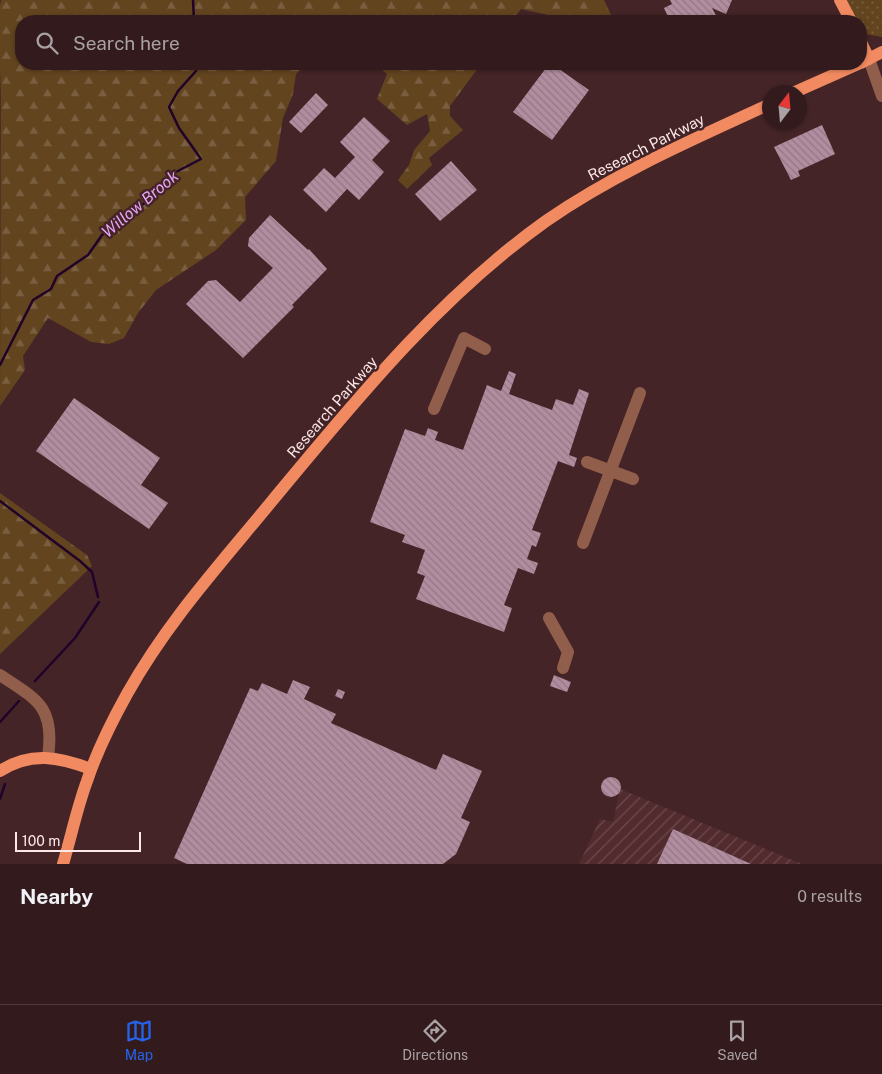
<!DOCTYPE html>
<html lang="en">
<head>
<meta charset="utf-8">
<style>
  :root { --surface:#331b1d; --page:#3b2426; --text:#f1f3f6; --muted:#a9a1a4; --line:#4e393b; --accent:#2563eb }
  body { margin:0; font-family:"Public Sans",sans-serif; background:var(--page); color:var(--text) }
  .compass { position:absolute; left:762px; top:85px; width:45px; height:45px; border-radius:50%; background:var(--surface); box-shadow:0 1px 4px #0004; rotate:16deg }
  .scale { position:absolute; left:15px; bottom:12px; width:126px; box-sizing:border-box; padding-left:5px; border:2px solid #fde7e8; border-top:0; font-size:14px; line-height:18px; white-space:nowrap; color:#fde7e8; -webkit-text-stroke:4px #442427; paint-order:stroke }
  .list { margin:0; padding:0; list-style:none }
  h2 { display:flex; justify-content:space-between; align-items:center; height:65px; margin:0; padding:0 20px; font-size:21px }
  h2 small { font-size:16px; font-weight:400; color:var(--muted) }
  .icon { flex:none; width:28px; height:28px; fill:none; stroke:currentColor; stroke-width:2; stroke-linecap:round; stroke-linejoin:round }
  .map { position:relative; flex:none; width:882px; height:864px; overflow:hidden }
  .search { position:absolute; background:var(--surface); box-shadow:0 1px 4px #0004; left:15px; right:15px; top:15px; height:55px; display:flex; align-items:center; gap:12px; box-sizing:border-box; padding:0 18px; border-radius:20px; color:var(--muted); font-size:19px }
  .sheet { height:140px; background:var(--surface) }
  nav { display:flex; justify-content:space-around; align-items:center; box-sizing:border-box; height:70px; border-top:1px solid var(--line); background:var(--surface); font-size:14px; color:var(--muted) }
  nav a { display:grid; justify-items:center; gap:2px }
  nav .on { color:var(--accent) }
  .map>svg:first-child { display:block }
  .industrial { fill:url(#industrial-furrows) }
  .grass { fill:url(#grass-dots) }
  .forest { fill:url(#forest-firs) }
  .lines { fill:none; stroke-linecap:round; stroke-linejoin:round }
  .stream { stroke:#210229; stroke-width:2.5 }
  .building { fill:url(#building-back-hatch) }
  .minor { stroke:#915e4b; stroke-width:12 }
  .major { stroke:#f28a61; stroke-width:12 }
  .labels { text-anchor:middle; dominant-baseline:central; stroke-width:5; stroke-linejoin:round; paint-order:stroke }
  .street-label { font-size:15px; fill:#fde7e8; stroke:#442427 }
  .water-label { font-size:16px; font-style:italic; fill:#e9a6f9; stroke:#442427 }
</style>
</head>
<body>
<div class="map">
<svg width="882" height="864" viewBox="0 0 882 864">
  <defs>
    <pattern id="industrial-furrows" width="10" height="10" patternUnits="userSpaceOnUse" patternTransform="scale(1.25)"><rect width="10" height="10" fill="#522b2f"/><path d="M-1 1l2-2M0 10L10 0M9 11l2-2" fill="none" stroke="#6c4a4d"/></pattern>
    <pattern id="grass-dots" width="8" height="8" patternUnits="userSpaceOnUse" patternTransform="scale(1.25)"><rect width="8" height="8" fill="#62441f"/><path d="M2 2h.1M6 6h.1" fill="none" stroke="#795f40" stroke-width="1.8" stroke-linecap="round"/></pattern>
    <pattern id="forest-firs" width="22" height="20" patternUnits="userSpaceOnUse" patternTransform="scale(1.25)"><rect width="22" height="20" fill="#62441f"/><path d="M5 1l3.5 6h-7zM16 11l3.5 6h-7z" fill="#795f40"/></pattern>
    <pattern id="building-back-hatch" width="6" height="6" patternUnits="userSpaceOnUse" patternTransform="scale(1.25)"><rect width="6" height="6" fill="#b18d9f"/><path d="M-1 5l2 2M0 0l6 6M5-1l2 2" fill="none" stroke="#937784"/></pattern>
  </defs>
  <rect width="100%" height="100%" fill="#442427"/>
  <!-- industrial -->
  <path class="industrial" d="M620,789L802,864H579L600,819L613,822Z"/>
  <!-- grass -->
  <path class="grass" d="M0,0L3,16L0,95Z
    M847,0H882V37L866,34L861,28V21H855Z"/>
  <!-- forest -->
  <path class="forest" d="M1,0H604L614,21H560L557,17L521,9L512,21H21V64H306L296,74L293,94L283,118L276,161L245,197L246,220L216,250L156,290L138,313L124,338L109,344L91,342L48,318L23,356L25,370L0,406Z
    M374,64H481L450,106V116L463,130L429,158L432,165L407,189L398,180L409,165L414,150L430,131L427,114L407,125L377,99L387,74Z
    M0,493L87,555L92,566L0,654Z"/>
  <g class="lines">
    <!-- stream -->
    <path class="stream" d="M193,0L194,21
      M0,365L33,300L51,289L57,276L88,255L102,235L121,217L127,215L155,196L174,173L201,159L179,128L169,107L178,91L196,71V64
      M0,501L80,561L92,572L98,597
      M35,681L75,638L99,602
      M0,722L19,701
      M0,799L5,784"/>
  </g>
  <!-- building -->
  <path class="building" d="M670,0H732L726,14L712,8L719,21H670L664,8L672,4Z
    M549,64H552L589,90L552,140L513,112Z
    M316,93L328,105L301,133L289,122Z
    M364,117L390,141L372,160L384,172L359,200L347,189L326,212L303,190L324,168L335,178L355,157L340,142Z
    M822,125L835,154L798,171L800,176L791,180L774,147Z
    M451,161L477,190L440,221L415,194Z
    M270,215L308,250L309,249L327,269L292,305L294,307L243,358L186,304L208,281L216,280L240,302L273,268L248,246L249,238Z
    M509,371L516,374L509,394L552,410L556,399L573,405L579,389L589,393L569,455L577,458L574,467L558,461L532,530L541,533L536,547L532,545L527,559L538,563L534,574L518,568L504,605L512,608L504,632L416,599L425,576L417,573L425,550L402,542L405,535L370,522L405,429L425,436L428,428L438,432L435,440L463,450L487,385L501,391Z
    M74,398L160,458L141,485L168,503L149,529L36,451Z
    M554,675L571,682L567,692L550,686Z
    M293,680L310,687L304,699L336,714L331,723L436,770L443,754L482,771L461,818L470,822L456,854L443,864H187L174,858L250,688L258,691L262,683L287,694Z
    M338,689L345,692L342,699L335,696Z
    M601 787a10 10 0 1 1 20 0a10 10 0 1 1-20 0Z
    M673,829L751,864H657Z"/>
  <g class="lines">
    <!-- minor -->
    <path class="minor" d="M869,59L882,96
      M434,409L464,338L485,349
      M587,462L633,479
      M583,543L640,393
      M549,618L568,652L563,668
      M0,675C38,700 55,707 48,757"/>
    <!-- major -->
    <path class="major" d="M840,0L851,21
      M861,42L869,59
      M861,63L882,52
      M795,92L858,64
      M0,771C31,751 59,757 91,769
      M63,864C71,837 77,808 87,781C97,751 112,721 127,694C167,622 221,563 272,501C355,401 439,297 546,221C615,173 694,139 770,104"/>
  </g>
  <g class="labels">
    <!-- street labels -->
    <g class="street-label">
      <text transform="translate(646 147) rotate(-27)">Research Parkway</text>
      <text transform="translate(332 407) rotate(-49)">Research Parkway</text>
    </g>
    <!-- water labels -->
    <g class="water-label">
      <text transform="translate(140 204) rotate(-40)">Willow Brook</text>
    </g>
  </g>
</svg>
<svg class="compass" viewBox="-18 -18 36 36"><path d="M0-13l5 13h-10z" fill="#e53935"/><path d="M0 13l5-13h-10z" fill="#a9a1a4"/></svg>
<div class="scale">100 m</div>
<div class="search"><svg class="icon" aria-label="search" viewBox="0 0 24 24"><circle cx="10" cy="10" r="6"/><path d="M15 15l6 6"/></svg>Search here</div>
</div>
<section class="sheet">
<h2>Nearby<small>0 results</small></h2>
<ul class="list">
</ul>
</section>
<nav>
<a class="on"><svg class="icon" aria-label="map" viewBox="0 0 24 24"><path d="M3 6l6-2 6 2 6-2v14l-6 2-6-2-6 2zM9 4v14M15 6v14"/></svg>Map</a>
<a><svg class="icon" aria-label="directions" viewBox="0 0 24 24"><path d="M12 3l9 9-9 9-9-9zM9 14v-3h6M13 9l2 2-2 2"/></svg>Directions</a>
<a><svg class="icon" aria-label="saved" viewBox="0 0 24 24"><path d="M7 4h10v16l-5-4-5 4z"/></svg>Saved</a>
</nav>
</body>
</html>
